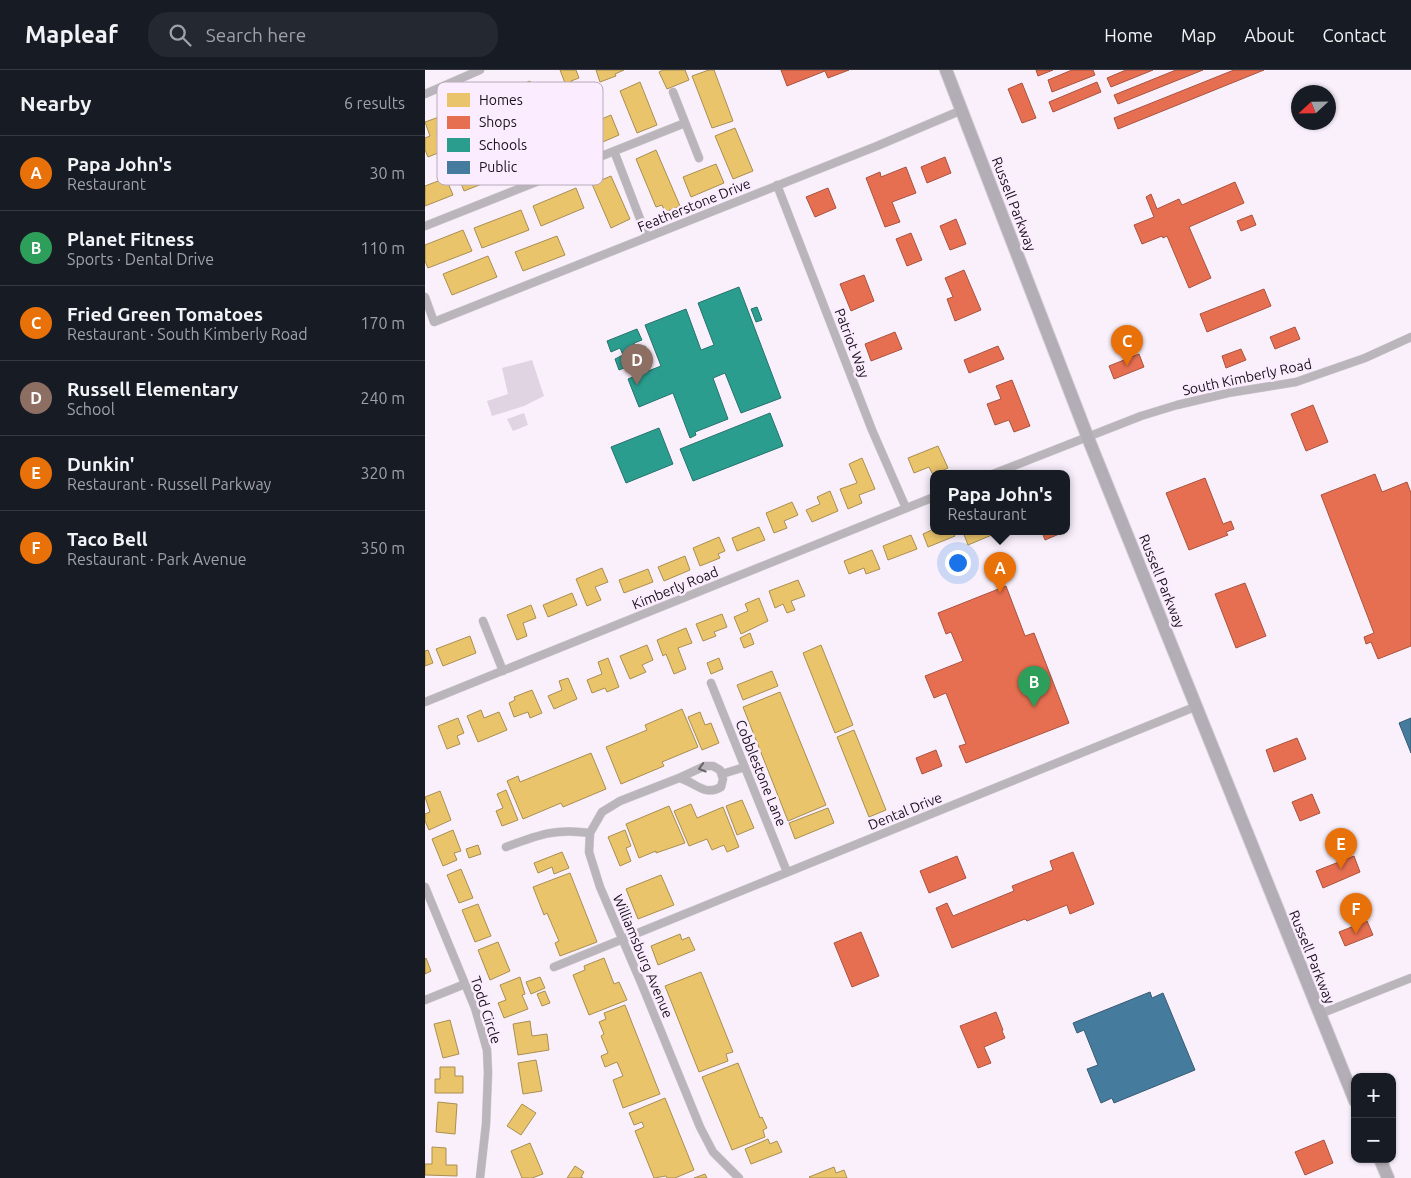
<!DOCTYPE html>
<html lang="en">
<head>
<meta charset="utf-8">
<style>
  :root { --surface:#171b24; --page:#242831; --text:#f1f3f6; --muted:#9ea1a6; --line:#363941; --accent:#b3b0b6 }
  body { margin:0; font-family:Ubuntu,sans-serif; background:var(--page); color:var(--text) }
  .controls { position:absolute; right:15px; bottom:15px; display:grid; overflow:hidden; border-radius:10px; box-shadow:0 1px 4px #0004 }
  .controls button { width:45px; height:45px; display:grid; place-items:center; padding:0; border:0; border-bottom:1px solid var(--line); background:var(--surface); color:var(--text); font:25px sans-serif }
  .compass { position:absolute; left:866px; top:15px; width:45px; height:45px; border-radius:50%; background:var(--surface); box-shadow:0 1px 4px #0004; rotate:248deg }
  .you { position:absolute; left:532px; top:492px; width:18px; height:18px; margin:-12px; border:4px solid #fff; border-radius:50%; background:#1a73e8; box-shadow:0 0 0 8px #1a73e833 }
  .badge { display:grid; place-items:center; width:32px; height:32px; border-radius:50%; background:var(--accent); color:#fff; font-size:16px; font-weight:700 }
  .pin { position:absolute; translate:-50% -41px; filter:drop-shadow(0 1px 2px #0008) }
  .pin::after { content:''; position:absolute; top:26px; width:18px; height:15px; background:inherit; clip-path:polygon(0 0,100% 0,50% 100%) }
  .popup { position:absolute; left:505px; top:400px; width:140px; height:65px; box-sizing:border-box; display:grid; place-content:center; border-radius:10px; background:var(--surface); filter:drop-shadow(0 1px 4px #0005); font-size:16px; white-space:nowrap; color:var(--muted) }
  .popup b { font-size:19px; color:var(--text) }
  .popup::after { content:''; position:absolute; left:50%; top:100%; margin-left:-10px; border:10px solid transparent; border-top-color:var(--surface) }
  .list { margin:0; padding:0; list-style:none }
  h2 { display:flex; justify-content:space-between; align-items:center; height:65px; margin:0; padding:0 20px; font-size:21px }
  h2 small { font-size:16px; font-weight:400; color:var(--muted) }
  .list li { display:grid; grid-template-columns:32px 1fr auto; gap:15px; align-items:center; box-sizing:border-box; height:75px; padding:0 20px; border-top:1px solid var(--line) }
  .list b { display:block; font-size:19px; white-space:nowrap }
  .list p { margin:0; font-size:16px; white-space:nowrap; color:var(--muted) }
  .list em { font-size:16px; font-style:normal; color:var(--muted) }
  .icon { flex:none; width:28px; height:28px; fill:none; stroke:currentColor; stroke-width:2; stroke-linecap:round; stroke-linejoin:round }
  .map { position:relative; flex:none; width:986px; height:1108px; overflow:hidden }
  header { display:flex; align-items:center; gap:30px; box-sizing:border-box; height:70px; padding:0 25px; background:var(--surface); border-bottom:1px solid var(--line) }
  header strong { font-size:24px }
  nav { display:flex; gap:28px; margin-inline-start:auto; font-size:18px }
  .search { width:350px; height:45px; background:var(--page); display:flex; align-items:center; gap:12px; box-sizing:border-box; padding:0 18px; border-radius:20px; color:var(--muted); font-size:19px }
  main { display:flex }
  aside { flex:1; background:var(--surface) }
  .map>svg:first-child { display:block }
  .green { fill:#e0d3e2 }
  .homes { fill:#e9c46a; stroke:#aa8e52 }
  .shops { fill:#e76f51; stroke:#a95340 }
  .schools { fill:#2a9d8f; stroke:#25736c }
  .public { fill:#457b9d; stroke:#385b75 }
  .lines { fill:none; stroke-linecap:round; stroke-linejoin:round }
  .minor-casing { stroke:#d4cdd6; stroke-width:9 }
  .primary-casing { stroke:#d4cdd6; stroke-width:14 }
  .minor { stroke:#bab5bb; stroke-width:8 }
  .primary { stroke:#b3aeb5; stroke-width:12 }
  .oneway { stroke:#69636a }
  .labels { text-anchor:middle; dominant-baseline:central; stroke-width:5; stroke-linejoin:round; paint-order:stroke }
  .street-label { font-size:14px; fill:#181119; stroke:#fcecff }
  .key { fill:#fcecff; stroke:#b8aaba; stroke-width:1 }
  .key-label { font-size:14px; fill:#181119 }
</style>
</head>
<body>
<header>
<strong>Mapleaf</strong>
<div class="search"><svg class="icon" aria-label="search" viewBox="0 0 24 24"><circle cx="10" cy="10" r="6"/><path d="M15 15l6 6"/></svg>Search here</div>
<nav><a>Home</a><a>Map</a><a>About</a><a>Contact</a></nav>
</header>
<main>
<aside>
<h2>Nearby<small>6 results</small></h2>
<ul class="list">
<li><span class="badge" style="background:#e8710a">A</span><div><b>Papa John's</b><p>Restaurant</p></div><em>30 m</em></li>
<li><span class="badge" style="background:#2e9e5b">B</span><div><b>Planet Fitness</b><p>Sports · Dental Drive</p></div><em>110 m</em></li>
<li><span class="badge" style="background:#e8710a">C</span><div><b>Fried Green Tomatoes</b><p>Restaurant · South Kimberly Road</p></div><em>170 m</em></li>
<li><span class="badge" style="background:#8d6e63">D</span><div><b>Russell Elementary</b><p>School</p></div><em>240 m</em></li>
<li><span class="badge" style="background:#e8710a">E</span><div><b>Dunkin'</b><p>Restaurant · Russell Parkway</p></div><em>320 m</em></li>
<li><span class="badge" style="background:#e8710a">F</span><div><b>Taco Bell</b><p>Restaurant · Park Avenue</p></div><em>350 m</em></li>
</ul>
</aside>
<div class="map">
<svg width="986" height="1108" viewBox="0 0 986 1108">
  <rect width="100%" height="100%" fill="#f9f0fb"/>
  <!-- green -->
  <path class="green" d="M107,290L119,326L99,336L67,346L62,331L83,324L77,298Z
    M99,343L103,355L88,361L82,349Z"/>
  <!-- homes -->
  <path class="homes" d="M135,0H151L154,8L146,11L152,27L111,43L105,28L95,31L90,17L105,11L109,21L130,13L131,16L140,13Z
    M171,0H199L190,4L191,6L175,12Z
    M238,0H260L264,10L242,19L234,2Z
    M284,0H289L308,51L287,58L267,6Z
    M215,12L232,55L212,63L195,21Z
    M81,20L87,35L78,38L84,54L65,62L62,55L56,58L58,64L44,69L38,54L29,58L24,43L38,37L43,48L70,37L66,25Z
    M186,45L194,65L159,80L151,60Z
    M14,47L20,62L12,65L18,81L3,87L0,80V68L5,66L0,52Z
    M310,58L328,101L308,109L290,66Z
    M135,62L142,81L99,99L91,80Z
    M231,80L255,136L240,142L237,135L231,137L211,89Z
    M78,85L85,103L39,121L32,103Z
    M291,94L299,113L266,127L258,107Z
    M186,106L205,149L186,158L167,114Z
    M21,108L28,125L0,136V116Z
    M151,118L159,138L116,156L108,136Z
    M96,140L104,160L57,178L49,158Z
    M38,160L47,181L3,198L0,191V175Z
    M132,166L140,185L98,201L90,182Z
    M63,186L72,207L27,225L18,204Z
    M513,376L523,398L508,405L504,397L489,403L483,388Z
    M437,388L450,419L434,425L437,433L423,439L415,419L432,413L424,394Z
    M405,421L413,441L387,452L381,440L395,434L392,427Z
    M367,432L373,445L359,451L362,458L349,463L341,443Z
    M334,457L340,470L312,481L307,468Z
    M509,459V462H528L530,466L503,477L498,464Z
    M538,462H574L543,475Z
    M486,465L492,479L463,490L458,476Z
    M294,467L300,481L293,484L295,488L275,496L268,478Z
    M447,480L455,499L441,504L439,498L424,504L419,491Z
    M260,486L265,500L239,511L233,497Z
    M177,498L183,512L170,517L176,530L162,536L151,509Z
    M223,499L228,512L199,523L194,510Z
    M373,510L380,526L366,531L370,540L362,543L358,534L350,538L344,521Z
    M147,523L152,535L123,547L118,535Z
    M334,528L343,551L316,564L309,547L323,541L320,534Z
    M106,535L111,548L98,553L102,566L92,570L82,545Z
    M297,544L302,557L289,562L291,566L278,571L271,554Z
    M261,558L267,573L253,578L261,599L249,604L241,584L238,586L232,570Z
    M325,563L329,574L319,578L315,568Z
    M45,566L51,583L18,596L11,579Z
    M222,575L228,590L217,595L221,602L205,609L195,586Z
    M396,575L428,655L410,663L378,583Z
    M3,580L8,593L0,596V581Z
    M183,588L194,617L182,622L180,618L167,623L162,610L177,604L173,592Z
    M294,588L298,599L286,604L282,593Z
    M347,601L353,616L318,630L312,615Z
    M143,608L152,629L129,639L123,626L137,620L134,611Z
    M107,620L117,643L105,648L103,642L89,647L84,633L90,630L89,627Z
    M355,622L401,735L363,751L318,637Z
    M257,639L273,677L237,692L239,696L196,714L181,677L222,660L220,655Z
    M56,640L59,648L74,642L82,660L53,672L42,646Z
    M275,642L280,655L286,653L294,673L277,680L263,647Z
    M33,648L39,663L32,666L35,674L22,679L13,656Z
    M429,660L461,740L444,747L412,667Z
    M166,683L181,719L138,737L136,733L98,749L82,711L93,706L95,712Z
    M81,720L93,750L77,756L71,741L78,738L72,724Z
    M15,721L26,750L4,760L0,751V744L5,742L0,727Z
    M317,730L329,758L312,765L301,736Z
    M266,734L272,748L298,737L314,777L302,782L299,775L287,780L282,769L264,776L249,741Z
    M244,736L260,773L231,783V781L214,788L201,754Z
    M403,738L409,753L370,769L364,753Z
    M28,760L36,781L29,783L32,790L18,796L7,769Z
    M200,760L206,776L201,778L206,791L195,796L183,767Z
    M53,775L56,784L44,788L41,779Z
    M137,782L144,798L129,804L127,797L113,803L109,793Z
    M36,799L48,828L34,833L22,805Z
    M145,803L172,872L135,886L130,873L134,871L122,843L119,845L108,817Z
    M236,805L249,835L213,849L201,819Z
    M53,834L66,866L50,872L37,840Z
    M255,864L257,870L264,867L270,880L233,895L226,876Z
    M73,872L85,901L65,910L53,880Z
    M1,888L6,901L0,904V889Z
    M179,888L189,914L194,912L202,930L164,945L148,905L160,900L159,896Z
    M276,902L308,982L301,984L303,991L274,1002L240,916Z
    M95,907L100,924L97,925L103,939L79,948L73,933L81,930L75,915Z
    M115,907L120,918L106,924L101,912Z
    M120,921L125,933L117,936L112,924Z
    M200,935L235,1024L198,1038L188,1010L198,1006L192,992L180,997L176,986L183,983L176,966L179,964L174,952L181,949L179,943Z
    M25,950L34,984L18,988L9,954Z
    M105,951L107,966L122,964L124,980L93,985L88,954Z
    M111,990L117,1021L98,1024L93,993Z
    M313,993L335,1048L337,1047L342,1058L338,1060L340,1067L307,1080L277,1007Z
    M15,997H30V1006H38V1023H10V1009H15Z
    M240,1028L269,1100L250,1108H242L241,1106L229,1108L210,1061L219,1057L217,1052L209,1055L204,1043Z
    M13,1032L32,1034L30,1064L11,1062Z
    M97,1034L111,1043L96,1065L82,1056Z
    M343,1069L345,1074L352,1071L357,1082L326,1094L320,1079Z
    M105,1073L118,1104L107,1108H97L86,1081Z
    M7,1077L21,1078V1095H32V1106L0,1105V1094H7Z
    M150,1096L159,1102L156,1107L158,1108H142Z
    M409,1097L411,1103L419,1100L422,1108H385L384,1107Z
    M280,1104L282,1108H269Z"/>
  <!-- shops -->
  <path class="shops" d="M356,0H424L403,8L400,1L362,16Z
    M611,0H628L613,6Z
    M647,0H668L670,5L627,22L623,10Z
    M701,0H728L686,17L682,8Z
    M751,0H778L693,34L689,25Z
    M809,0H839L693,59L689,48Z
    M672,12L676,22L628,42L624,32Z
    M597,13L611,48L597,53L583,19Z
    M520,87L526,103L502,113L496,97Z
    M481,97L491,123L467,132L475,152L460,157L441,108L455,102L456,107Z
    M810,112L819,133L764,157L786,208L764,218L742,166L738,168L737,166L717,174L709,155L729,147L721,127L726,124L732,139L754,129L757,135Z
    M403,118L411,138L390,147L381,127Z
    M827,145L831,155L816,161L812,151Z
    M531,149L541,174L525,180L515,156Z
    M486,163L497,190L482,196L471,169Z
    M539,200L556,240L530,251L522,229L528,227L520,208Z
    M439,205L449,231L426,241L415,214Z
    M839,219L846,236L782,262L775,244Z
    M870,257L875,269L850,279L845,267Z
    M470,262L477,279L446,291L440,274Z
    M573,276L579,289L544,303L539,290Z
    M816,279L821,290L801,298L797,286Z
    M714,284L719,297L689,309L684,296Z
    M587,310L605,356L589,362L584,350L570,355L562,334L576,329L571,316Z
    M888,335L903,372L881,381L866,344Z
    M950,404L957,422L982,412L986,423V576L953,589L946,572L941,574L939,567L949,563L896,425Z
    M780,408L798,454L806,451L809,459L801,462L803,465L764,480L741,423Z
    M617,462H639L620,470Z
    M820,513L841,566L811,578L790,524Z
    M581,516L600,566L609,563L644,653L541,693L534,676L541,674L521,623L509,628L500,606L538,591L526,562L521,564L513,543Z
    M872,668L881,689L849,702L841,680Z
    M511,680L517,696L497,704L491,688Z
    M887,724L895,743L875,751L867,732Z
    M648,782L669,834L645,844L642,835L602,851L600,849L527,878L511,838L522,833L528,846L589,821L587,816L628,800L625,791Z
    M532,786L541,808L504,823L495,801Z
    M929,786L935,802L898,818L891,801Z
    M942,851L948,865L920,876L914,862Z
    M436,862L454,906L427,917L409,873Z
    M571,942L578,960L577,961L580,968L559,977L566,993L553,998L535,956Z
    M899,1070L908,1093L880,1105L870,1082Z"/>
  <!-- schools -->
  <path class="schools" d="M314,217L356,328L316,343L300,303L288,308L303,349L270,362L271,365L265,368L248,323L214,337L203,309L236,296L220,255L261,239L276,280L289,275L273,233Z
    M332,237L337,250L331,252L326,239Z
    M212,259L217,270L209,273L211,280L220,276L224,288L194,300L190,289L198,285L195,278L186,282L182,271Z
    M345,343L358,376L268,411L255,379Z
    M234,358L248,394L201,413L186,377Z"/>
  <!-- public -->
  <path class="public" d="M986,648V683L974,653Z
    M725,922L727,928L738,923L770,1000L689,1033L687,1028L676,1033L662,999L673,995L659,960L652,963L648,953Z"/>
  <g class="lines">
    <defs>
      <path id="minor" d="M248,22L274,88
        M0,24L55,0
        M189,81L222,167
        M352,115L447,360L481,438
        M0,156L260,53
        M0,227L9,252L452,76L537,40
        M568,404L716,346L752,335L803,323L871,312L940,288L986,267
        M58,551L78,601
        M286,613L362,802
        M0,632L509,427
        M297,704L320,697
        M254,708C271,712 279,727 296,717L298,709L295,700L288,696H280L254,708L195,731L177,742L165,763L164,782L175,817L217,915L275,1057L288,1082L314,1108
        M81,777C113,765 130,758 165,763
        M0,817L50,938L62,980L63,1003L61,1054L55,1108
        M129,897L772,636
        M0,930L40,914
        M895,944L986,908"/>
      <path id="primary" d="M521,0L663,368L930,1031
        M955,1089L963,1108"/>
    </defs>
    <!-- minor casing -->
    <use href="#minor" class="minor-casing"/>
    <!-- primary casing -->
    <use href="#primary" class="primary-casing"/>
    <!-- minor -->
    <use href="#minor" class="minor"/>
    <!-- primary -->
    <use href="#primary" class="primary"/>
  </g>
  <!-- one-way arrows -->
  <defs><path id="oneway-chevron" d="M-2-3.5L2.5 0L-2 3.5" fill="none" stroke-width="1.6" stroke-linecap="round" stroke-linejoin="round" transform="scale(1.25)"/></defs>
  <use class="oneway" href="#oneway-chevron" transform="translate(277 698) rotate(164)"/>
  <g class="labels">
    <!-- street labels -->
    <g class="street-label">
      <text transform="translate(589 134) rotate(69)">Russell Parkway</text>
      <text transform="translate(269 135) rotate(-22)">Featherstone Drive</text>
      <text transform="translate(427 273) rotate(69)">Patriot Way</text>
      <text transform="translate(822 307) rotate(-12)">South Kimberly Road</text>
      <text transform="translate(737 511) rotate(68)">Russell Parkway</text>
      <text transform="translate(250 518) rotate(-22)">Kimberly Road</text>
      <text transform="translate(336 703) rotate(68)">Cobblestone Lane</text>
      <text transform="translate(480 741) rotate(-22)">Dental Drive</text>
      <text transform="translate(218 886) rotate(67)">Williamsburg Avenue</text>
      <text transform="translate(887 887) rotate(68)">Russell Parkway</text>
      <text transform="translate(61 940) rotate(72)">Todd Circle</text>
    </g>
  </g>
  <!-- legend -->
  <rect x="12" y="12" width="166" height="103" rx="8" class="key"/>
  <rect x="22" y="23" width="23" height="14" fill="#e9c46a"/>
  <rect x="22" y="46" width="23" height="13" fill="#e76f51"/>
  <rect x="22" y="68" width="23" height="14" fill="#2a9d8f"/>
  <rect x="22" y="91" width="23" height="13" fill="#457b9d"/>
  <g class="key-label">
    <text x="54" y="35">Homes</text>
    <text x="54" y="57">Shops</text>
    <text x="54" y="80">Schools</text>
    <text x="54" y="102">Public</text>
  </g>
</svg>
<div class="controls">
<button>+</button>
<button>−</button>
</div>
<svg class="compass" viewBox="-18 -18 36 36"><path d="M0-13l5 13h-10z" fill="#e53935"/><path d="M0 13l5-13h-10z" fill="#9ea1a6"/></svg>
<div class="you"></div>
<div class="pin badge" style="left:575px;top:523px;background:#e8710a">A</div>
<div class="popup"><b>Papa John's</b>Restaurant</div>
<div class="pin badge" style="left:609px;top:637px;background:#2e9e5b">B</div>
<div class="pin badge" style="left:702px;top:296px;background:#e8710a">C</div>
<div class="pin badge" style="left:212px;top:315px;background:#8d6e63">D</div>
<div class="pin badge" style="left:916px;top:799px;background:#e8710a">E</div>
<div class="pin badge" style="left:931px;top:864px;background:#e8710a">F</div>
</div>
</main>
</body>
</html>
